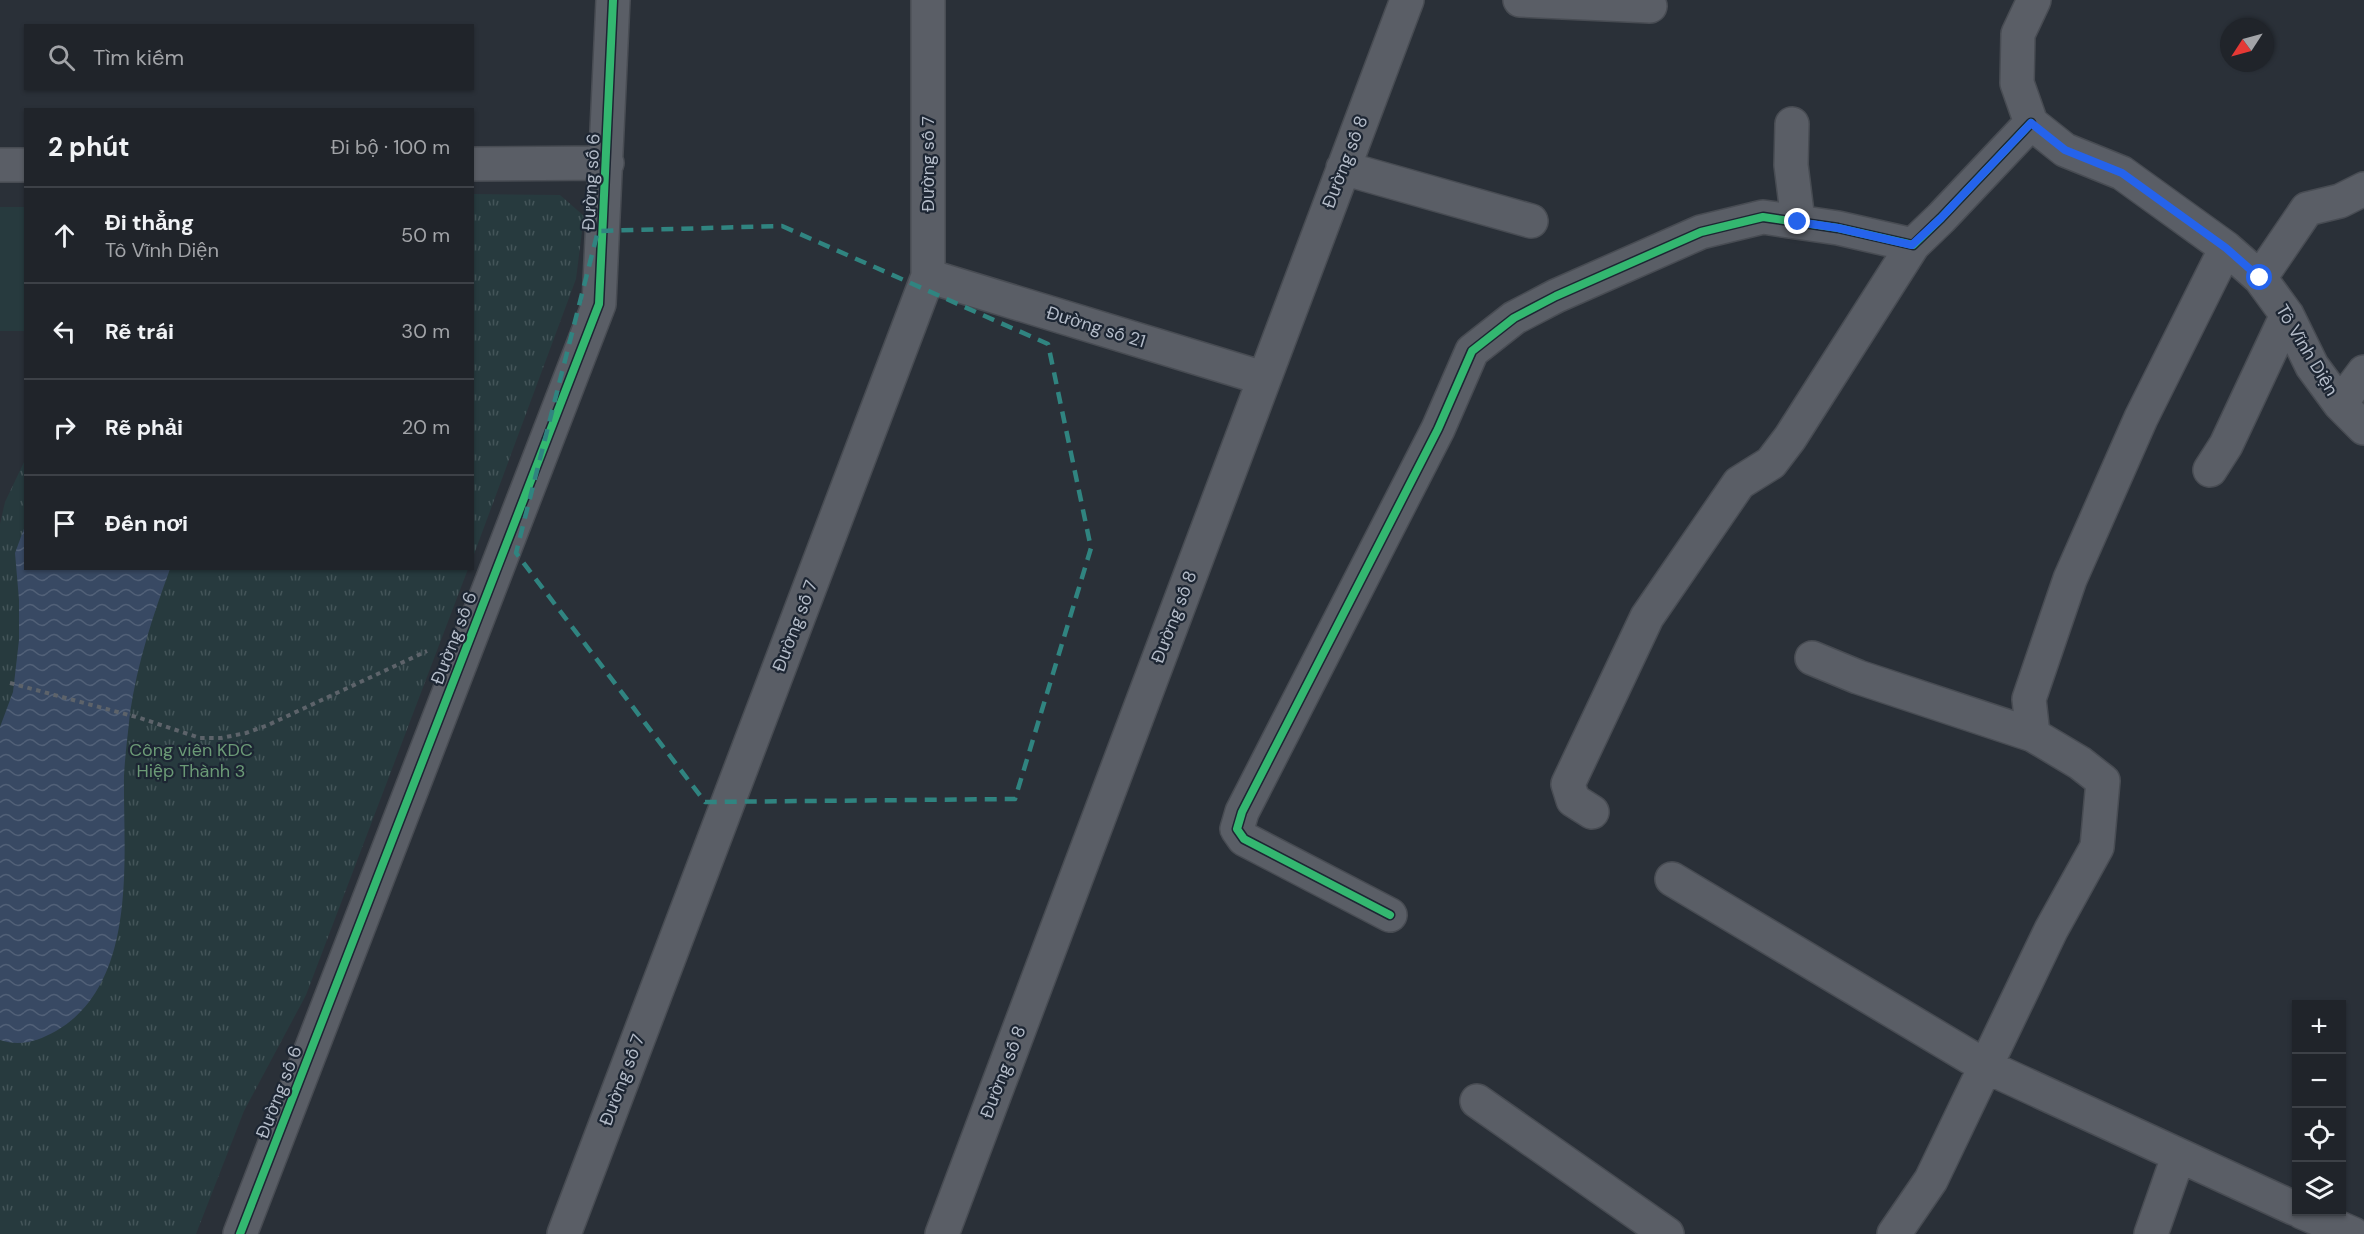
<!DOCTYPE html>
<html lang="vi">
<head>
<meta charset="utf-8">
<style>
  :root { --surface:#20242a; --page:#282c32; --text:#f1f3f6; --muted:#a2a4a8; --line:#3d4147 }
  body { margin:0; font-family:"DM Sans",sans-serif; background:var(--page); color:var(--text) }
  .controls { position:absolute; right:18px; bottom:18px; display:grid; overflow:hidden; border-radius:0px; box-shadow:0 2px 4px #0004 }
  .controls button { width:54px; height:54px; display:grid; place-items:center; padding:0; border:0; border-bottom:2px solid var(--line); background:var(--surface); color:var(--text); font:30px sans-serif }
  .compass { position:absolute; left:2220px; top:18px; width:54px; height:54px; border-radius:50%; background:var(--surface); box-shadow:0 2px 4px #0004; rotate:234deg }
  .stop { position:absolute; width:18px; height:18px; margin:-14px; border:4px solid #2563eb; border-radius:50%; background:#fff }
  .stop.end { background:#2563eb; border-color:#fff; box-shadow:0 2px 6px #0008 }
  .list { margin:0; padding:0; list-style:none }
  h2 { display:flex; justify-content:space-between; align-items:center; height:78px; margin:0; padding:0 24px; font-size:26px }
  h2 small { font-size:20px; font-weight:400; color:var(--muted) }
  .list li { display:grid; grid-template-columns:39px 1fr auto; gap:18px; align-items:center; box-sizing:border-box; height:96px; padding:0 24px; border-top:2px solid var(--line) }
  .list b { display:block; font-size:22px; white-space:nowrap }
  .list p { margin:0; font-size:20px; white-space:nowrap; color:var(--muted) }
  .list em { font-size:20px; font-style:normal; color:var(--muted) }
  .icon { flex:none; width:33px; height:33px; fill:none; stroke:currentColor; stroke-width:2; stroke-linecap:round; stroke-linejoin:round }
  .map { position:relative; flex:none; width:2364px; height:1234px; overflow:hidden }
  .search { position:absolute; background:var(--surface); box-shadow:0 2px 4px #0004; left:24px; top:24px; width:450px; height:66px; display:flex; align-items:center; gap:15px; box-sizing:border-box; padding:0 21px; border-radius:0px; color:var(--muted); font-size:22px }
  .panel { position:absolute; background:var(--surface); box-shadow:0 2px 4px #0004; left:24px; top:108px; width:450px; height:462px; border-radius:0px }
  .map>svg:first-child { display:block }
  .grass { fill:url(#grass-tufts) }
  .pitch { fill:#273a3e }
  .water { fill:url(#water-waves) }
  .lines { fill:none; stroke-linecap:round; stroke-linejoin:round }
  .minor-casing { stroke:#484c53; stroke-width:36 }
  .path { stroke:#5d636a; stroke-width:4; stroke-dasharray:4.5 4.5; stroke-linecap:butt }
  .minor { stroke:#5a5e66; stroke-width:33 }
  .cycleway-casing { stroke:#1d2633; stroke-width:11 }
  .cycleway { stroke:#33b770; stroke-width:8 }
  .route { stroke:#2563eb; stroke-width:8 }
  .marked { fill:none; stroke:#308480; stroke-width:4.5; stroke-dasharray:12 8; stroke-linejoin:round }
  .labels { text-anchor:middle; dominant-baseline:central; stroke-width:4.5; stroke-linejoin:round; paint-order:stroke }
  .street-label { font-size:18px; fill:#b4bcc9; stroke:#1d2633 }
  .park-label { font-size:18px; fill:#6b9a76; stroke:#1d2633 }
</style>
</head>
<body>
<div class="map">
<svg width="2364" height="1234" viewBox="0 0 2364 1234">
  <defs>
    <pattern id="grass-tufts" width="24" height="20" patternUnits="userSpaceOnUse" patternTransform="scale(1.5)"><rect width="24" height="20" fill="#273a3e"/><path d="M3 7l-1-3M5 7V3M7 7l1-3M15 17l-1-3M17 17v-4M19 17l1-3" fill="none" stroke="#445559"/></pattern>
    <pattern id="water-waves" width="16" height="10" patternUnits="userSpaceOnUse" patternTransform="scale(1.5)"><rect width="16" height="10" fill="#384963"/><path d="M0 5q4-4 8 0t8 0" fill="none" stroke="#526178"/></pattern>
  </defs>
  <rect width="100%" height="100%" fill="#2a3038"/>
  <!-- grass -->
  <path class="grass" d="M473,194L560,195L584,216L576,279L473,557Z
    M25,460L26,568L468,569L306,995L244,1111L196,1234H0V524L5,502Z"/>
  <!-- pitch -->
  <path class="pitch" d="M0,207H25V331H0Z"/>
  <!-- water -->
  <path class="water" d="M25,526L26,568L170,569C153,615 137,664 130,713C128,734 125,755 124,776C123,858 139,983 56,1031C38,1041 20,1047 0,1040V727L13,692L19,640V600L15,553Z"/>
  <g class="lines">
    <defs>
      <path id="minor" d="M1520,0L1650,6
        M2034,0L2018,34L2017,83L2031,123L2065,150L2122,173L2226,248L2260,278L2287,315L2312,366L2340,404L2364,428
        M1792,124L1791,165L1798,221
        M472,164L607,163
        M0,165H26
        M1343,168L1531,221
        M928,276L1263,378
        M2260,278L2307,209L2340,201L2364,189
        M2340,404L2364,372
        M2210,470L2226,445L2287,315
        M1812,658L1858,677L2033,735
        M1592,812L1573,800L1568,784L1647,617L1739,483L1771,463L1790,438L1913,245
        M1672,879L1985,1066L2296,1209
        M1390,915L1244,839L1237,829L1242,812L1438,429L1472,351L1514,318L1556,296L1701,232L1763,217L1838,228L1913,245L1941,218L2031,123
        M1477,1101L1667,1234
        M2302,1212L2353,1234
        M240,1234L599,304L613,0
        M564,1234L928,276V0
        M942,1234L1407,0
        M1894,1234L1931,1180L2051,930L2097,847L2103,781L2080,763L2033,735L2029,699L2070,579L2141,418L2226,248
        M2151,1234L2178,1157"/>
    </defs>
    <!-- minor casing -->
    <use href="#minor" class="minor-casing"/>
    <!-- path -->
    <path class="path" d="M10,683L140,718L200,738H221L246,733L268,725L427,651"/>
    <!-- minor -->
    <use href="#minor" class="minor"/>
    <defs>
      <path id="cycleway" d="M1390,915L1244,839L1237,829L1242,812L1438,429L1472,351L1514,318L1556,296L1701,232L1763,217L1838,228L1913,245L1941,218L2031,123
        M240,1234L599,304L613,0"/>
    </defs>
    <!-- cycleway casing -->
    <use href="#cycleway" class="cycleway-casing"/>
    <!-- cycleway -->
    <use href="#cycleway" class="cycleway"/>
  </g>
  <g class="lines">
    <!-- route -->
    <path class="route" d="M1798,222L1838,228L1912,245L1941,218L2031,123L2065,150L2122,173L2226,248L2260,278"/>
  </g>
  <!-- marked area -->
  <path class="marked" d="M782,226L1048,344L1091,548L1015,799L705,802L516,553L598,231Z"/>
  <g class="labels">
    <!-- street labels -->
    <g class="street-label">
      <text transform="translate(1345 162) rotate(-69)">Đường số 8</text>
      <text transform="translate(928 164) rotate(-90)">Đường số 7</text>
      <text transform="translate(591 182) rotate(-87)">Đường số 6</text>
      <text transform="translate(1096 327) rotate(17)">Đường số 21</text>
      <text transform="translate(2307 350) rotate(59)">Tô Vĩnh Diện</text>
      <text transform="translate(1174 617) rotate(-69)">Đường số 8</text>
      <text transform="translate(795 626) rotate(-69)">Đường số 7</text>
      <text transform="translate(454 638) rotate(-69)">Đường số 6</text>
      <text transform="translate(1003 1072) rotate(-69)">Đường số 8</text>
      <text transform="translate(622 1080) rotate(-69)">Đường số 7</text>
      <text transform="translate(279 1092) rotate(-69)">Đường số 6</text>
    </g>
    <!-- park labels -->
    <g class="park-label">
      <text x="191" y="750">Công viên KDC<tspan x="191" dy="21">Hiệp Thành 3</tspan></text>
    </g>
  </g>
</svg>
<div class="controls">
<button>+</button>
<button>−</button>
<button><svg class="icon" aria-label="locate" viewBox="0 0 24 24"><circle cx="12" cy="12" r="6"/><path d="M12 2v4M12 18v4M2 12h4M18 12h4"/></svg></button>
<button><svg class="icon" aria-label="layers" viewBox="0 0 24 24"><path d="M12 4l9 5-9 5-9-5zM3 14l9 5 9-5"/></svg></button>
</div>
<svg class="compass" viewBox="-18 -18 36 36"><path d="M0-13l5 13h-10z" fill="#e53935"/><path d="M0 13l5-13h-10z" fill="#a2a4a8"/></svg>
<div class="stop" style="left:2260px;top:278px"></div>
<div class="stop end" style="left:1798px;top:222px"></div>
<div class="search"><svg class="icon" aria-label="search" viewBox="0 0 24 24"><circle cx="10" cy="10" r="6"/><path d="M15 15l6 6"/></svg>Tìm kiếm</div>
<section class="panel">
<h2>2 phút<small>Đi bộ · 100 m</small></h2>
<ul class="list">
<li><svg class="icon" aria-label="ahead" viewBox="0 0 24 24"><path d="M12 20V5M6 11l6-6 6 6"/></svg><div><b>Đi thẳng</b><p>Tô Vĩnh Diện</p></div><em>50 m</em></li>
<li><svg class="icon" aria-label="left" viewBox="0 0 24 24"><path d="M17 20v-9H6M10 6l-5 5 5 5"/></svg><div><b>Rẽ trái</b></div><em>30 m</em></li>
<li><svg class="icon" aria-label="right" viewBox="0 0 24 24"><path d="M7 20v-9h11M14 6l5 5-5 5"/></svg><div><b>Rẽ phải</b></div><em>20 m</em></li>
<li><svg class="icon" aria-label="arrive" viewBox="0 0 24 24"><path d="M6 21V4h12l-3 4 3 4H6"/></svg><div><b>Đến nơi</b></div></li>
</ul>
</section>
</div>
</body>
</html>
